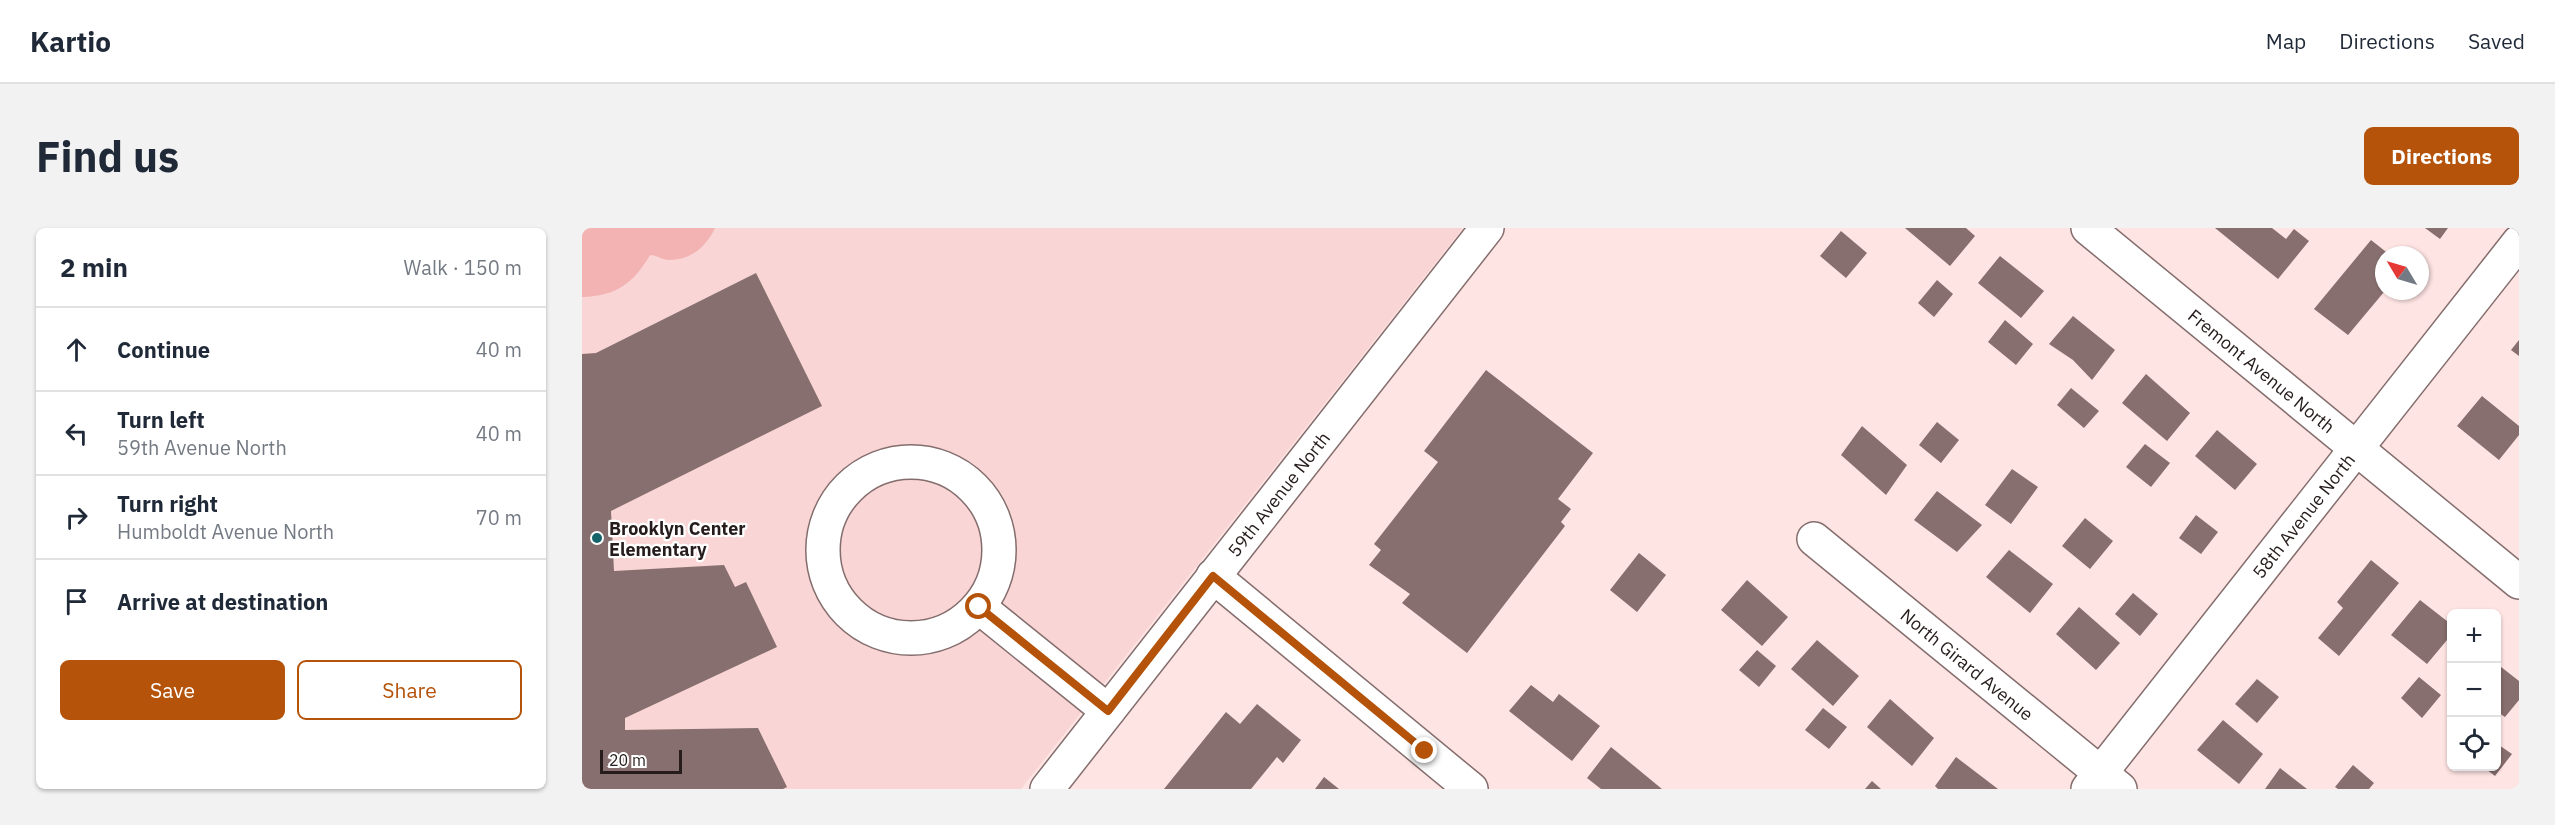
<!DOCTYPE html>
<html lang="en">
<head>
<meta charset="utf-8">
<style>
  :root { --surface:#fff; --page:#f2f2f3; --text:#1f2937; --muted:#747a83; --line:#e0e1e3; --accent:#b45309 }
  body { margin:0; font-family:"IBM Plex Sans",sans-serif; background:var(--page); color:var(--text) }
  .controls { position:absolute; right:18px; bottom:18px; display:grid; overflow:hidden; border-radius:9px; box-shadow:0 2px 4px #0004 }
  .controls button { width:54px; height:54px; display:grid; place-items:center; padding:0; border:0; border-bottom:2px solid var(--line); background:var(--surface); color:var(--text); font:30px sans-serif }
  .compass { position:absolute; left:1793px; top:18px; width:54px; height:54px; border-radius:50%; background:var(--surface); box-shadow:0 2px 4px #0004; rotate:308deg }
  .scale { position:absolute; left:18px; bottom:15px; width:82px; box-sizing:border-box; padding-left:6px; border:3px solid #251c1b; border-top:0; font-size:16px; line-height:21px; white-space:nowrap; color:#251c1b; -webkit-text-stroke:4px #fff; paint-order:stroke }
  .stop { position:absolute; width:18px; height:18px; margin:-14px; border:4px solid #b45309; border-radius:50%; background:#fff }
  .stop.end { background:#b45309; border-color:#fff; box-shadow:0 2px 6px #0008 }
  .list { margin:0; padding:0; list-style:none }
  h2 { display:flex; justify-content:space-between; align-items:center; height:78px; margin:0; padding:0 24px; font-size:26px }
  h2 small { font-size:20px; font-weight:400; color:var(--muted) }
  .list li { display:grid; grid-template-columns:39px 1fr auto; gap:18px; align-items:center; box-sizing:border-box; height:84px; padding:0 24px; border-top:2px solid var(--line) }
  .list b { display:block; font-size:22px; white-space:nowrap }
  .list p { margin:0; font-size:20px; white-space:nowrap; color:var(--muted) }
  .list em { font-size:20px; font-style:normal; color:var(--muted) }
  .actions { display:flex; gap:12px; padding:18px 24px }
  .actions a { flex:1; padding:14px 0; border:2px solid var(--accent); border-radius:9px; text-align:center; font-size:21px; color:var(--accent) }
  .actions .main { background:var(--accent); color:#fff }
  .icon { flex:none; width:33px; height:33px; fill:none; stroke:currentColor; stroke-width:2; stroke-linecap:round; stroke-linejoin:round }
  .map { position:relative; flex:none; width:1937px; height:561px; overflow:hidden; border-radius:9px }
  header { display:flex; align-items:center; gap:36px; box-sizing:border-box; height:84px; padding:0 30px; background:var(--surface); border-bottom:2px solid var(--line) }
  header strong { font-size:28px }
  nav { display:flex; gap:33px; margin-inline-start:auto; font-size:21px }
  .intro { display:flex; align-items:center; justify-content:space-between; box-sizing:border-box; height:144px; padding:0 36px }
  h1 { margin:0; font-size:42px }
  .button { padding:15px 27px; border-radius:9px; background:var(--accent); color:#fff; font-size:21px; font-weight:700 }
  main { display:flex; gap:36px; padding:0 36px }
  aside { flex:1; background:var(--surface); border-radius:9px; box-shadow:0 2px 4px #0004 }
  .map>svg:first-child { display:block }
  .built { fill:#f9d6d5 }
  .green { fill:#f2b3b2 }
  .building { fill:#866f6e }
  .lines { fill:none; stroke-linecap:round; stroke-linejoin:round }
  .minor-casing { stroke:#846d6d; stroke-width:36 }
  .minor { stroke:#fff; stroke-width:33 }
  .route { stroke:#b45309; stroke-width:8 }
  .poi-dot { fill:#156469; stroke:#fff; stroke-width:2 }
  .labels { text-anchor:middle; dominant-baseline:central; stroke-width:4.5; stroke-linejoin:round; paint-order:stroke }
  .street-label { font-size:18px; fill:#251c1b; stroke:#fff }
  .poi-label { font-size:18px; font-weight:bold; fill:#251c1b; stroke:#fff; text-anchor:start }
</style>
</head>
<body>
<header>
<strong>Kartio</strong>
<nav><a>Map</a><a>Directions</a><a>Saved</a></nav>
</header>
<div class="intro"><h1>Find us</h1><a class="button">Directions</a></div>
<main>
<aside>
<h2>2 min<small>Walk · 150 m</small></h2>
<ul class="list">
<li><svg class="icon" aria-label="ahead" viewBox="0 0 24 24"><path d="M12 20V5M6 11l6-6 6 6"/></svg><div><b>Continue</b></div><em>40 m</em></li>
<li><svg class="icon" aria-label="left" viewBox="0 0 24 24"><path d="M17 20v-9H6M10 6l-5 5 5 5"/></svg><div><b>Turn left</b><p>59th Avenue North</p></div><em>40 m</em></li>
<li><svg class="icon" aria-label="right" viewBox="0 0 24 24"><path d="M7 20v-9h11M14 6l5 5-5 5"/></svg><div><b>Turn right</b><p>Humboldt Avenue North</p></div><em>70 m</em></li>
<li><svg class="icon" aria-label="arrive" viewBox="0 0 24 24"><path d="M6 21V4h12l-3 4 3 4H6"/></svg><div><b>Arrive at destination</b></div></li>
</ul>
<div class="actions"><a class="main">Save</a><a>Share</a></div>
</aside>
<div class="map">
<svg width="1937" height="561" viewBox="0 0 1937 561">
  <rect width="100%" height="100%" fill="#fee4e3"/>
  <!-- built -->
  <path class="built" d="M0,0H881L439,561H0Z"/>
  <!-- green -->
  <path class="green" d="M0,0H133C124,19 109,32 87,32C81,32 74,27 68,27C51,56 34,68 0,69Z"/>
  <!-- building -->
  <path class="building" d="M1323,0H1384L1393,8L1368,38Z
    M1633,0H1690L1704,11L1712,1L1727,13L1696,51Z
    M1843,0H1866L1858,11Z
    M1259,3L1285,25L1264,50L1238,28Z
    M1789,12L1808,27H1802V64L1766,107L1732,81Z
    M1418,28L1462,63L1439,90L1396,55Z
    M174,45L240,178L29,283L32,343L142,337L153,359L164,354L195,419L43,490V502L176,500L205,559L201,561H0V126L14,125Z
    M1355,52L1371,66L1352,89L1336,75Z
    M1491,88L1533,122L1510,152L1491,132L1467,116Z
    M1423,92L1451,116L1434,137L1406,114Z
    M1937,112V128L1929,122Z
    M904,142L1011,225L976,271L989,281L979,294L983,298L885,425L820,375L828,366L787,337L799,322L792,316L856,234L842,223Z
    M1564,146L1608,185L1585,213L1540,175Z
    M1489,160L1517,183L1502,200L1475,177Z
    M1900,168L1937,198V207L1917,232L1875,198Z
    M1355,194L1377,212L1359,235L1337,217Z
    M1280,198L1325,237L1304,267L1259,227Z
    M1635,202L1675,236L1653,262L1613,228Z
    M1563,216L1588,235L1569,259L1544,239Z
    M1430,241L1456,259L1429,296L1403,277Z
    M1355,263L1400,297L1375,324L1332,292Z
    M1614,287L1636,304L1619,326L1597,310Z
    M1503,290L1531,313L1508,341L1480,318Z
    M1427,322L1471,356L1448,385L1404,349Z
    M1057,325L1084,347L1055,384L1028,362Z
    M1789,332L1817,355L1757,428L1736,410L1761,380L1755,374Z
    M1165,352L1206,389L1180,418L1139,382Z
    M1551,365L1576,386L1558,408L1533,386Z
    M1838,372L1870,397V406L1845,436L1809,407Z
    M1497,379L1538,415L1514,442L1474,406Z
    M1235,412L1277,448L1251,478L1209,441Z
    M1175,422L1194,438L1177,459L1157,442Z
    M1914,435L1937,453V472L1923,489L1914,483Z
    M1837,449L1859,467L1840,490L1819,470Z
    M1675,451L1697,469L1675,495L1653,476Z
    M949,457L971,474L977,466L1018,498L990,533L927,483Z
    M1308,471L1352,510L1330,538L1285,499Z
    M675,476L719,512L701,535L695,529L669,561H582L644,484L658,496Z
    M1241,480L1265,499L1247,521L1223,502Z
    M1641,492L1681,526L1657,556L1615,522Z
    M1914,515L1930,526L1913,548L1900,538H1914Z
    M1029,519L1080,561H1019L1005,550Z
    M1374,529L1416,561H1356L1353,558Z
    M1771,537L1792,555L1787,561H1756L1753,559Z
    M1698,540L1725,561H1683Z
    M742,549L757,561H733Z
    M1290,553L1299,561H1283Z"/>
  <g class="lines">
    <defs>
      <g id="minor">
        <path id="s1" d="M1506,0L1937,354"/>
        <circle cx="329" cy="322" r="88"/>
        <path id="s2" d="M1232,311L1538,561"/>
        <path d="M631,348L889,561"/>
        <path d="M397,379L526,483"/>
        <path id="s3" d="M465,561L905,0"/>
        <path id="s4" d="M1506,561L1937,14"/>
      </g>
    </defs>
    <!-- minor casing -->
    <use href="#minor" class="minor-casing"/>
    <!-- minor -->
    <use href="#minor" class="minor"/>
  </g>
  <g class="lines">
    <!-- route -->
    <path class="route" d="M397,379L526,483L631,348L843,523"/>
  </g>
  <!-- markers -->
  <circle class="poi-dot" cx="15" cy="310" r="6"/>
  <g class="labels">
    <!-- street labels -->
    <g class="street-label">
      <text stroke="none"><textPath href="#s1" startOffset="225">Fremont Avenue North</textPath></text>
      <text stroke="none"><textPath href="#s3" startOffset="375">59th Avenue North</textPath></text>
      <text stroke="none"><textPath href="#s4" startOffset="348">58th Avenue North</textPath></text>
      <text stroke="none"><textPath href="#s2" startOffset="198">North Girard Avenue</textPath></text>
    </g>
    <!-- poi labels -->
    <g class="poi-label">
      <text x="27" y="300">Brooklyn Center<tspan x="27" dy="21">Elementary</tspan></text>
    </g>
  </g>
</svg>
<div class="controls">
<button>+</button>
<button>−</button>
<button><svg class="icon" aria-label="locate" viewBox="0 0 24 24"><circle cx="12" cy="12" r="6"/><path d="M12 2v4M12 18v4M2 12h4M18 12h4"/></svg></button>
</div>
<svg class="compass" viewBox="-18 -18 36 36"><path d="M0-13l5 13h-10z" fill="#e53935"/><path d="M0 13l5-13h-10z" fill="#747a83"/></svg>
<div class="scale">20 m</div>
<div class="stop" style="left:397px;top:379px"></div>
<div class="stop end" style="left:843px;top:523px"></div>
</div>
</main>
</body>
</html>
